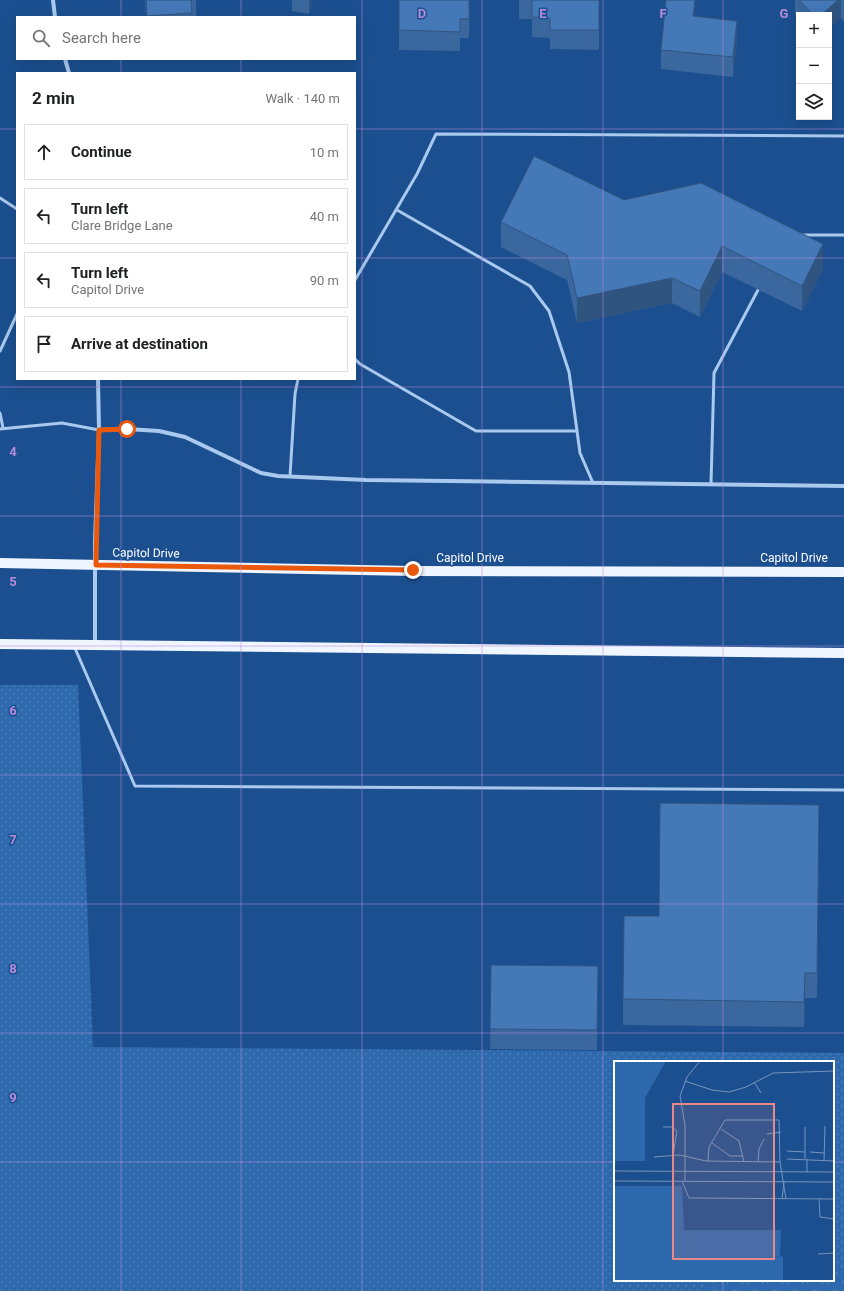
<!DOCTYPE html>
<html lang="en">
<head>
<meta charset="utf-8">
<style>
  :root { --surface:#fff; --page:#f2f2f2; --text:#202124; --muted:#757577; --line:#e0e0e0 }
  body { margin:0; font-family:Roboto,sans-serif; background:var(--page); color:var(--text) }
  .controls { position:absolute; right:12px; top:12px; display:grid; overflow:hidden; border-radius:0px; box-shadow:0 4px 16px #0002 }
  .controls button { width:36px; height:36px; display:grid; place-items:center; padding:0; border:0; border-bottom:1px solid var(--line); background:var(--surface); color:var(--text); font:20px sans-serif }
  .stop { position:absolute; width:12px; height:12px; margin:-9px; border:3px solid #ea580c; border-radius:50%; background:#fff }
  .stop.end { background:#ea580c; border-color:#fff; box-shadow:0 1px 4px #0008 }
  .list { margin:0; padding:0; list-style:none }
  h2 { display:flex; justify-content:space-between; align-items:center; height:52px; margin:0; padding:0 16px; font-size:17px }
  h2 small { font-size:13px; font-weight:400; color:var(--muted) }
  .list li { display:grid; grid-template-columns:26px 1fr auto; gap:12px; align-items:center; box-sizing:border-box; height:56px; margin:0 8px 8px; padding:0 8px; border:1px solid var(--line); border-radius:0px }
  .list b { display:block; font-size:15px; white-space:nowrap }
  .list p { margin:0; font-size:13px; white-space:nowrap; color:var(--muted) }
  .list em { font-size:13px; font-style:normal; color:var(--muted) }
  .icon { flex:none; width:22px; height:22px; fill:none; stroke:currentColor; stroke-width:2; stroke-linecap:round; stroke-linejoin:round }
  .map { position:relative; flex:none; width:844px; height:1291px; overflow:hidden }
  .search { position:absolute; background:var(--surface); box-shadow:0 4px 16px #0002; left:16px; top:16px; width:340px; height:44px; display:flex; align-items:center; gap:10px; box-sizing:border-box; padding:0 14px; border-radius:0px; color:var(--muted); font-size:15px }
  .panel { position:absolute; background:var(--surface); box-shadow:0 4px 16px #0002; left:16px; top:72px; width:340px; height:308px; border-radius:0px }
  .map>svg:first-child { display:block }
  .green { fill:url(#green-dots) }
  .forest { fill:url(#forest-crowns) }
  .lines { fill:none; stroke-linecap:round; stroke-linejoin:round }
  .lane { stroke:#a9c9ee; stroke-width:3 }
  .street { stroke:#a9c9ee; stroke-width:4 }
  .primary { stroke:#f0f6ff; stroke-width:10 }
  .wall { fill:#3a679d }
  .shaded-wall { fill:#305480 }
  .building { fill:#4478b7; stroke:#305480 }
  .route { stroke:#ea580c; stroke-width:5 }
  .grid { fill:none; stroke:#b68bdc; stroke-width:1; stroke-opacity:0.55 }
  .labels { text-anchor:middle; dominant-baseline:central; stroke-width:3; stroke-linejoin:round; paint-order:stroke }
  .street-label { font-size:12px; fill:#fff; stroke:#1b4f8f }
  .inset-road { fill:none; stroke:#7695bc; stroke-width:1 }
  .view { fill:#e88989; fill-opacity:0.15; stroke:#e88989; stroke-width:2 }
  .inset-edge { fill:none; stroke:#fff; stroke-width:2 }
  .grid-label { font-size:13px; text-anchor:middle; font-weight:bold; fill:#b68bdc; stroke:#1b4f8f; stroke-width:3; stroke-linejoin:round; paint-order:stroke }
</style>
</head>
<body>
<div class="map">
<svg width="844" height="1291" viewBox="0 0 844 1291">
  <defs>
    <pattern id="green-dots" width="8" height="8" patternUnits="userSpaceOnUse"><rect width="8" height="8" fill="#2e69ad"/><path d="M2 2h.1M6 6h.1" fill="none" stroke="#4d80b9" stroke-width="1.8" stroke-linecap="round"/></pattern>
    <pattern id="forest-crowns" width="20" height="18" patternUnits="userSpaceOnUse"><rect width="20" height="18" fill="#2e69ad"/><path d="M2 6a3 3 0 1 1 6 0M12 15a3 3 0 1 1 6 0" fill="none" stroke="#4d80b9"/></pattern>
  </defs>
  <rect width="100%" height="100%" fill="#1b4f8f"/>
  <!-- green -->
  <path class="green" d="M0,685H78L93,1047L844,1053V1269L833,1271V1062H615V1280H751L705,1285V1291H0Z"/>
  <!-- forest -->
  <path class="forest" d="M844,1269V1291H705L704,1285L751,1280H833V1271Z"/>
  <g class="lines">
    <!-- lane -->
    <path class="lane" d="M0,198L17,209
      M397,210L530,286L549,311L569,372L580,453L593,483
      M801,235H844
      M355,280L417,174L436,134L844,136
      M0,351L17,314
      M355,359L360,364L476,431H577
      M0,413L3,428
      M0,429L62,423L99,430
      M290,476L295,394L298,379
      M711,484L714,373L758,290
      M74,646L135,786L844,790"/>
    <!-- street -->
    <path class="street" d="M53,0L55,17
      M65,59L69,73
      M99,430L127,429L159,431L185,437L261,473L278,476L366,480L844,486
      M95,645V542L99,430L98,379"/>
    <!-- primary -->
    <path class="primary" d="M0,563L413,571L844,572
      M0,644L844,653"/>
  </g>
  <!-- wall -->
  <path class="wall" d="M145,0H196V16H192V17H146Z
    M292,0H312L309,14L292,11Z
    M399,0H470L469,38H460V51L399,50Z
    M519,0H599V50L550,49V38L532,37V19H519Z
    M795,0H844V22L841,18L829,15H799V19L795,14Z
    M737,40L733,77L661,69V50Z
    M624,200L823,269L802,311L722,272L700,317L672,303L577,323L567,280L501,247V222Z
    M819,831L817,998H805L804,1027L623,1025V999L659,916Z
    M491,965L598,966L597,1050L490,1049Z"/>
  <!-- shaded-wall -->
  <path class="shaded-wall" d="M309,0H312L309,14Z
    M469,0H470L469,38Z
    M695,0V18L693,16Z
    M838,0H841V18L829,28V15H821Z
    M737,21V40L733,77V57Z
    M823,244V269L802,311V286Z
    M722,246V272L700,317V291Z
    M672,278V303L577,323V298Z
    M819,805V831L817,998V973Z
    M805,973V998L804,1027V1002Z"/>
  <!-- building -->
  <path class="building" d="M146,0H191L192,13L147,16Z
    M399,0H469V19H460V32L399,30Z
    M532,0H599V30H550V18L532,17Z
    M666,0H695L693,16L737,21L733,57L661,50Z
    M799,0H838L821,15H813Z
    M534,156L624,200L701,183L823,244L802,286L722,246L700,291L672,278L577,298L567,255L501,222Z
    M660,803L819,805L817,973H805L804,1002L623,999L624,916H659Z
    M491,965L598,966L597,1030L490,1029Z"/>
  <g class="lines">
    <!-- route -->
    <path class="route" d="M127,429L99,430L96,565L413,570"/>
  </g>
  <!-- grid -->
  <path class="grid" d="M121,0V17M241,0V17M362,0V1291M482,0V1291M603,0V1291M723,0V1062M121,59V73M241,59V73M0,129H17M355,129H844M0,258H17M355,258H844M121,379V1291M241,379V1291M0,387H844M0,516H844M0,646H844M0,775H844M0,904H844M0,1033H844M0,1162H615M833,1162H844M723,1280V1291"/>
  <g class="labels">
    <!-- street labels -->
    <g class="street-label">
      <text transform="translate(146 553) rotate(1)">Capitol Drive</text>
      <text x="470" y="558">Capitol Drive</text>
      <text x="794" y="558">Capitol Drive</text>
    </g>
  </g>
  <!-- overview -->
  <g transform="translate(614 1061)">
    <rect width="220" height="220" fill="#1b4f8f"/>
    <path d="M0,125H68L70,169H167L166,195L144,197V220H0Z" fill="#2e69ad"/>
    <path d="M169,195V220H144V197Z" fill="#2e69ad"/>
    <path d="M0,0H52L31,37V100H0Z" fill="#2e69ad"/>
    <path class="inset-road" d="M71,20L98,29L115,31L132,26L159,12L220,10M140,21L147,32M49,66H58L63,70L59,94M107,68L125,80L130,101M153,73L167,71M98,82L116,95H128M173,90L191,91M196,91L210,92M40,96L66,94L92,100L166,101L172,138M173,98L220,100M191,98V66M193,98V111M210,99L211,65M94,100L95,86L111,59H165L166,101M144,101L145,88L150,78M0,110L220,111M0,120L220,121M68,120L75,137L220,138M71,120V64L66,35L73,16L86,0M168,138L170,121M205,138L206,156L220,158M204,193L220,192"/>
    <path class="view" d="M59,43H160V198H59Z"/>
    <rect width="220" height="220" class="inset-edge"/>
  </g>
  <g class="grid-label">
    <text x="422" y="18">D</text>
    <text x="543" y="18">E</text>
    <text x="663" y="18">F</text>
    <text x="784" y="18">G</text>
    <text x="13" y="456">4</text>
    <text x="13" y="586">5</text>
    <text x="13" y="715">6</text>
    <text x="13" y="844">7</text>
    <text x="13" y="973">8</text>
    <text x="13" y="1102">9</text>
  </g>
</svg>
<div class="controls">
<button>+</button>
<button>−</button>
<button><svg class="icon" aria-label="layers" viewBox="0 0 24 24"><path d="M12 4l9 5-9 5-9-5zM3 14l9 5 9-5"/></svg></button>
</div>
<div class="stop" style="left:127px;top:429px"></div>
<div class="stop end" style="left:413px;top:570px"></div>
<div class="search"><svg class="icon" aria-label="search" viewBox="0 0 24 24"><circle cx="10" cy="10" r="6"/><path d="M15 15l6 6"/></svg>Search here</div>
<section class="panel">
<h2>2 min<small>Walk · 140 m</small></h2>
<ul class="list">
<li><svg class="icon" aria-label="ahead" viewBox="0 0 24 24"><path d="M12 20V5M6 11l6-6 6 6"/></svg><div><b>Continue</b></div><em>10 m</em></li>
<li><svg class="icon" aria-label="left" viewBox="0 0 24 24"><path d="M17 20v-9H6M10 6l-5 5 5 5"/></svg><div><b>Turn left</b><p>Clare Bridge Lane</p></div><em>40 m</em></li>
<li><svg class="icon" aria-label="left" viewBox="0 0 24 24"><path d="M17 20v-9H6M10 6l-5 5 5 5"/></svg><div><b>Turn left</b><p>Capitol Drive</p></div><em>90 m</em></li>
<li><svg class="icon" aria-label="arrive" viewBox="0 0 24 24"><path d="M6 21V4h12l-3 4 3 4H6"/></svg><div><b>Arrive at destination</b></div></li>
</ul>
</section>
</div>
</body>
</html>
